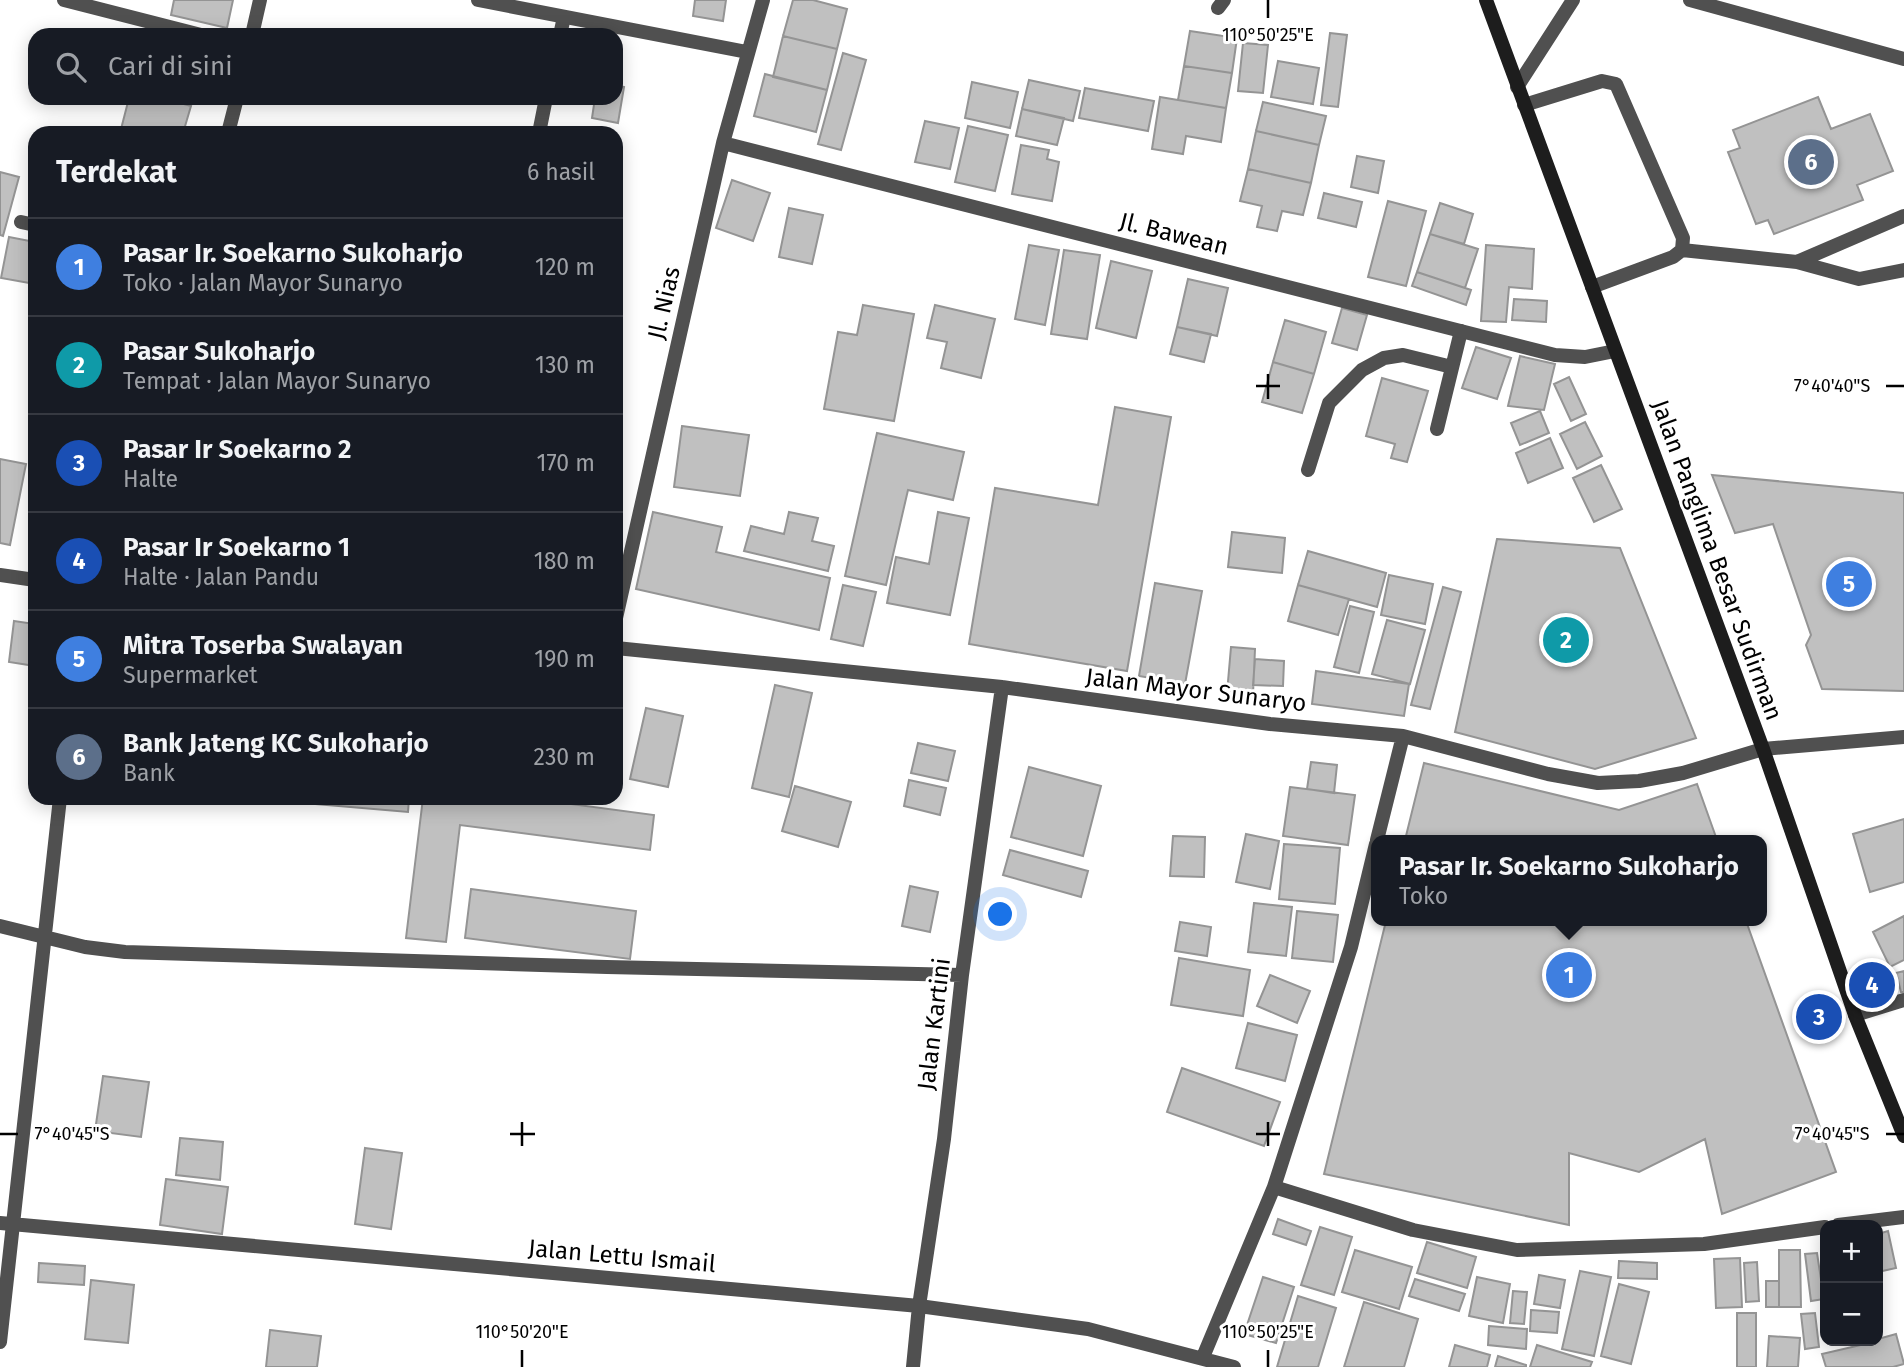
<!DOCTYPE html>
<html lang="id">
<head>
<meta charset="utf-8">
<style>
  :root { --surface:#171b24; --page:#242831; --text:#f1f3f6; --muted:#9ea1a6; --line:#363941; --accent:#7c3aed }
  body { margin:0; font-family:"Fira Sans",sans-serif; background:var(--page); color:var(--text) }
  .controls { position:absolute; right:21px; bottom:21px; display:grid; overflow:hidden; border-radius:14px; box-shadow:0 4px 18px #0003 }
  .controls button { width:63px; height:63px; display:grid; place-items:center; padding:0; border:0; border-bottom:2px solid var(--line); background:var(--surface); color:var(--text); font:35px sans-serif }
  .you { position:absolute; left:1001px; top:915px; width:24px; height:24px; margin:-18px; border:5px solid #fff; border-radius:50%; background:#1a73e8; box-shadow:0 0 0 10px #1a73e833 }
  .badge { display:grid; place-items:center; width:46px; height:46px; border-radius:50%; background:var(--accent); color:#fff; font-size:23px; font-weight:700 }
  .pin { position:absolute; translate:-50% -50%; border:4px solid #fff; box-shadow:0 2px 7px #0006 }
  .popup { position:absolute; left:1371px; top:835px; width:396px; height:91px; box-sizing:border-box; display:grid; place-content:center; border-radius:14px; background:var(--surface); filter:drop-shadow(0 2px 5px #0005); font-size:23px; white-space:nowrap; color:var(--muted) }
  .popup b { font-size:26px; color:var(--text) }
  .popup::after { content:''; position:absolute; left:50%; top:100%; margin-left:-14px; border:14px solid transparent; border-top-color:var(--surface) }
  .list { margin:0; padding:0; list-style:none }
  h2 { display:flex; justify-content:space-between; align-items:center; height:91px; margin:0; padding:0 28px; font-size:30px }
  h2 small { font-size:23px; font-weight:400; color:var(--muted) }
  .list li { display:grid; grid-template-columns:46px 1fr auto; gap:21px; align-items:center; box-sizing:border-box; height:98px; padding:0 28px; border-top:2px solid var(--line) }
  .list b { display:block; font-size:26px; white-space:nowrap }
  .list p { margin:0; font-size:23px; white-space:nowrap; color:var(--muted) }
  .list em { font-size:23px; font-style:normal; color:var(--muted) }
  .icon { flex:none; width:38px; height:38px; fill:none; stroke:currentColor; stroke-width:2; stroke-linecap:round; stroke-linejoin:round }
  .map { position:relative; flex:none; width:1904px; height:1367px; overflow:hidden }
  .search { position:absolute; background:var(--surface); box-shadow:0 4px 18px #0003; left:28px; top:28px; width:595px; height:77px; display:flex; align-items:center; gap:18px; box-sizing:border-box; padding:0 24px; border-radius:21px; color:var(--muted); font-size:26px }
  .panel { position:absolute; background:var(--surface); box-shadow:0 4px 18px #0003; left:28px; top:126px; width:595px; height:679px; border-radius:21px }
  .map>svg:first-child { display:block }
  .building { fill:#c0c0c0; stroke:#949494; stroke-width:2 }
  .lines { fill:none; stroke-linecap:round; stroke-linejoin:round }
  .service { stroke:#505050; stroke-width:14 }
  .minor { stroke:#505050; stroke-width:14 }
  .secondary { stroke:#1d1d1d; stroke-width:14 }
  .ticks { fill:none; stroke:#000; stroke-width:2.5 }
  .labels { text-anchor:middle; dominant-baseline:central; stroke-width:6; stroke-linejoin:round; paint-order:stroke }
  .street-label { font-size:24px; fill:#000; stroke:#fff }
  .ticks-label { font-size:18px; text-anchor:middle; fill:#000; stroke:#fff; stroke-width:6; stroke-linejoin:round; paint-order:stroke }
</style>
</head>
<body>
<div class="map">
<svg width="1904" height="1367" viewBox="0 0 1904 1367">
  <rect width="100%" height="100%" fill="#fff"/>
  <!-- building -->
  <path class="building" d="M174,0H233L227,28L171,15Z
    M695,0H726L723,21L693,16Z
    M793,0H813L847,9L837,49L783,36Z
    M1190,31L1237,38L1232,73L1184,66Z
    M1330,33L1347,35L1338,107L1321,105Z
    M783,36L837,49L827,90L773,77Z
    M1243,43L1268,45L1263,93L1238,91Z
    M843,53L866,60L841,150L818,144Z
    M1278,61L1319,68L1313,104L1271,97Z
    M1184,66L1232,73L1226,108L1178,100Z
    M765,74L827,90L816,132L754,116Z
    M1029,80L1080,91L1073,121L1022,109Z
    M972,82L1018,92L1010,128L965,118Z
    M616,85L624,87L618,123L592,118L595,98H616Z
    M1085,88L1154,101L1148,131L1079,118Z
    M1160,97L1226,108L1221,142L1186,136L1183,154L1152,149Z
    M1818,97L1831,129L1870,114L1893,171L1857,185L1863,200L1774,234L1768,220L1756,224L1728,152L1740,148L1733,130Z
    M129,98H162L191,106L183,133H120Z
    M1263,102L1326,116L1319,145L1256,131Z
    M1022,109L1064,118L1057,145L1016,136Z
    M925,121L959,128L950,169L915,162Z
    M968,126L1008,135L995,191L955,182Z
    M1256,131L1319,145L1311,183L1248,169Z
    M1021,145L1049,150L1047,159L1059,162L1052,201L1012,194Z
    M1357,156L1384,161L1378,193L1351,187Z
    M1248,169L1311,183L1303,215L1282,211L1277,231L1257,227L1262,206L1240,201Z
    M0,172L19,177L3,236L0,235Z
    M732,180L770,193L753,241L716,228Z
    M1324,193L1362,202L1356,227L1318,218Z
    M1388,201L1426,211L1406,286L1368,277Z
    M1440,203L1473,214L1464,244L1430,234Z
    M789,208L823,215L812,264L779,257Z
    M1430,234L1478,249L1465,288L1417,272Z
    M9,237L35,242V284L1,278Z
    M1029,245L1059,250L1045,325L1015,319Z
    M1486,245L1534,249L1532,289L1509,287L1506,322L1481,321Z
    M1064,250L1100,255L1087,339L1051,334Z
    M1111,261L1152,271L1136,338L1096,328Z
    M1417,272L1471,290L1466,305L1412,286Z
    M1188,279L1228,288L1217,336L1177,327Z
    M1514,299L1547,301L1546,322L1512,320Z
    M863,305L914,314L894,421L824,409L838,332L857,335Z
    M935,305L995,319L981,378L941,368L947,342L927,338Z
    M1342,308L1367,315L1357,350L1332,343Z
    M1285,320L1326,332L1314,374L1273,362Z
    M1177,327L1211,334L1204,362L1170,354Z
    M1476,347L1511,358L1497,399L1462,388Z
    M1520,356L1555,364L1544,410L1508,406Z
    M1273,362L1314,374L1302,413L1262,402Z
    M1569,377L1586,414L1571,421L1554,384Z
    M1382,378L1428,391L1407,462L1391,458L1395,444L1366,436Z
    M1115,407L1171,417L1127,671L969,644L995,488L1098,505Z
    M1540,411L1549,433L1520,445L1511,423Z
    M1585,422L1602,456L1577,469L1560,434Z
    M682,426L749,435L740,496L674,487Z
    M877,433L964,452L953,500L908,490L886,585L845,576Z
    M1550,438L1563,468L1528,483L1516,453Z
    M0,459L26,464L10,545L0,543Z
    M1601,465L1622,509L1594,522L1573,478Z
    M1712,475L1904,493V691L1822,689L1806,645L1811,635L1773,524L1735,533Z
    M653,512L722,527L716,552L830,578L819,630L636,589Z
    M789,512L818,518L812,541L834,546L828,571L744,551L751,526L784,534Z
    M938,512L969,518L950,615L887,603L896,557L929,564Z
    M1232,532L1285,538L1282,573L1228,567Z
    M1497,539L1620,548L1696,738L1595,769L1455,732Z
    M1308,551L1386,573L1377,607L1298,585Z
    M1389,575L1433,584L1425,624L1381,615Z
    M1155,583L1202,591L1185,684L1139,676Z
    M843,585L876,592L863,646L831,639Z
    M1298,585L1349,599L1338,635L1288,621Z
    M1443,587L1461,592L1430,709L1411,705Z
    M1350,606L1374,612L1359,673L1334,667Z
    M1387,620L1425,630L1410,684L1372,674Z
    M14,621L35,624V666L9,662Z
    M1231,647L1255,649L1253,694L1227,693Z
    M1255,659L1284,661L1283,686L1253,685Z
    M1316,671L1409,684L1404,716L1312,704Z
    M775,685L812,693L789,797L752,788Z
    M646,708L683,716L668,787L630,779Z
    M918,743L955,751L948,781L911,773Z
    M1311,762L1337,765L1334,793L1307,789Z
    M1424,763L1619,810L1697,784L1717,840H1405Z
    M1029,767L1101,786L1083,856L1011,837Z
    M909,780L946,788L940,815L904,806Z
    M795,786L851,802L838,847L782,831Z
    M1290,787L1355,795L1348,845L1283,836Z
    M316,798H409L408,812L316,804Z
    M423,798H526L654,815L650,850L460,825L446,942L406,938Z
    M1904,819V882L1870,892L1853,834Z
    M1246,834L1279,841L1270,889L1236,882Z
    M1173,836L1205,837L1204,877L1170,876Z
    M1284,844L1340,848L1335,904L1279,899Z
    M1010,850L1088,871L1081,897L1003,875Z
    M910,886L938,892L930,932L902,926Z
    M471,889L636,911L630,959L465,938Z
    M1254,903L1292,907L1286,956L1248,952Z
    M1297,911L1338,915L1333,962L1292,958Z
    M1904,916V960L1890,967L1873,932Z
    M1386,921H1746L1836,1172L1722,1214L1705,1139L1639,1172L1569,1153V1225L1324,1174Z
    M1180,922L1211,927L1207,956L1175,951Z
    M1179,958L1250,970L1243,1016L1171,1005Z
    M1904,971V992H1901L1896,973Z
    M1270,975L1310,991L1297,1023L1257,1006Z
    M1248,1023L1297,1035L1285,1081L1236,1068Z
    M1182,1068L1280,1102L1264,1146L1167,1112Z
    M103,1076L149,1082L141,1137L95,1131Z
    M180,1138L223,1142L220,1180L176,1175Z
    M365,1148L402,1153L391,1229L355,1224Z
    M166,1179L228,1187L222,1234L160,1225Z
    M1278,1219L1311,1231L1306,1245L1273,1234Z
    M1320,1227L1352,1237L1334,1295L1301,1285Z
    M1888,1231L1896,1268L1878,1272V1234Z
    M1427,1242L1476,1257L1467,1288L1417,1273Z
    M1355,1250L1412,1267L1399,1309L1342,1292Z
    M1779,1250H1800L1801,1307H1779Z
    M1817,1253L1824,1299L1811,1301L1805,1254Z
    M1740,1258L1742,1307L1716,1308L1714,1259Z
    M1619,1261L1657,1263V1279L1618,1278Z
    M1757,1262L1759,1301L1746,1302L1744,1263Z
    M39,1263L85,1266L84,1285L38,1282Z
    M1580,1271L1611,1277L1594,1356L1562,1349Z
    M1539,1275L1565,1280L1560,1308L1534,1304Z
    M1263,1277L1294,1287L1276,1343L1244,1334Z
    M1477,1277L1510,1284L1503,1323L1469,1316Z
    M1415,1279L1465,1294L1459,1311L1409,1296Z
    M91,1280L134,1285L128,1343L85,1339Z
    M1766,1281H1779V1307H1766Z
    M1619,1284L1649,1292L1631,1364L1601,1356Z
    M1513,1291L1527,1292L1524,1324L1510,1323Z
    M1298,1296L1336,1308L1318,1367H1277Z
    M1364,1302L1418,1319L1404,1367H1344Z
    M1531,1310L1559,1312L1557,1333L1530,1331Z
    M1737,1313H1756V1367H1737Z
    M1815,1313L1819,1347L1805,1349L1801,1314Z
    M1489,1326L1527,1329L1526,1349L1488,1345Z
    M270,1330L321,1336L317,1367H266Z
    M1896,1334L1904,1364L1893,1367H1826L1822,1354L1878,1341V1339Z
    M1769,1336L1800,1338L1798,1367H1767Z
    M1455,1345L1490,1355L1487,1367H1449Z
    M1537,1345L1592,1362L1590,1367H1530Z
    M1498,1356L1526,1365V1367H1495Z"/>
  <g class="lines">
    <!-- service -->
    <path class="service" d="M560,35L564,17
      M1524,105L1602,81L1616,84L1683,238L1682,250L1673,257L1592,287
      M539,133L546,98
      M1682,250L1797,262L1859,279L1904,270
      M1797,262L1904,216
      M1437,429L1461,331
      M1308,470L1329,403L1362,370L1384,358L1403,355L1452,367"/>
    <!-- minor -->
    <path class="minor" d="M64,0L201,35
      M478,0L747,52
      M1690,0L1904,59
      M1218,8L1224,0
      M252,35L260,0
      M1517,87L1573,0
      M228,133L237,98
      M723,143L1555,355L1585,357L1615,351
      M21,222L35,225
      M0,575L35,580
      M616,618L723,143L763,0
      M616,648L1002,687L1270,724L1403,736L1548,774L1598,783L1639,781L1683,773L1763,749L1904,737
      M1377,840L1403,736
      M0,926L85,947L125,952L607,967L962,975
      M1855,1015L1904,1000
      M1274,1187L1413,1230L1517,1250L1704,1244L1825,1227
      M0,1223L919,1306L1088,1329L1234,1367
      M1838,1225L1904,1217
      M0,1342L60,798
      M1203,1357L1274,1187L1351,947L1376,844
      M913,1367L919,1306L944,1139L962,975L1002,687"/>
    <!-- secondary -->
    <path class="secondary" d="M1486,0L1763,749L1855,1015L1904,1136"/>
  </g>
  <!-- ticks -->
  <path class="ticks" d="M1268,0V18M1268,374V399M1256,386H1280M1886,386H1904M522,1122V1146M1268,1122V1146M0,1134H18M510,1134H535M1256,1134H1280M1886,1134H1904M522,1350V1367M1268,1350V1367"/>
  <g class="labels">
    <!-- street labels -->
    <g class="street-label">
      <text transform="translate(1174 234) rotate(14)">Jl. Bawean</text>
      <text transform="translate(664 303) rotate(-77)">Jl. Nias</text>
      <text transform="translate(1717 560) rotate(70)">Jalan Panglima Besar Sudirman</text>
      <text transform="translate(1196 690) rotate(7)">Jalan Mayor Sunaryo</text>
      <text transform="translate(934 1024) rotate(-83)">Jalan Kartini</text>
      <text transform="translate(622 1256) rotate(5)">Jalan Lettu Ismail</text>
    </g>
  </g>
  <g class="ticks-label">
    <text x="1268" y="41">110°50'25"E</text>
    <text x="1832" y="392">7°40'40"S</text>
    <text x="72" y="1140">7°40'45"S</text>
    <text x="1832" y="1140">7°40'45"S</text>
    <text x="522" y="1338">110°50'20"E</text>
    <text x="1268" y="1338">110°50'25"E</text>
  </g>
</svg>
<div class="controls">
<button>+</button>
<button>−</button>
</div>
<div class="you"></div>
<div class="pin badge" style="left:1569px;top:975px;background:#3f7fe0">1</div>
<div class="popup"><b>Pasar Ir. Soekarno Sukoharjo</b>Toko</div>
<div class="pin badge" style="left:1566px;top:640px;background:#0f9aa8">2</div>
<div class="pin badge" style="left:1819px;top:1017px;background:#1a4fb4">3</div>
<div class="pin badge" style="left:1872px;top:985px;background:#1a4fb4">4</div>
<div class="pin badge" style="left:1849px;top:584px;background:#3f7fe0">5</div>
<div class="pin badge" style="left:1811px;top:162px;background:#5c6f8a">6</div>
<div class="search"><svg class="icon" aria-label="search" viewBox="0 0 24 24"><circle cx="10" cy="10" r="6"/><path d="M15 15l6 6"/></svg>Cari di sini</div>
<section class="panel">
<h2>Terdekat<small>6 hasil</small></h2>
<ul class="list">
<li><span class="badge" style="background:#3f7fe0">1</span><div><b>Pasar Ir. Soekarno Sukoharjo</b><p>Toko · Jalan Mayor Sunaryo</p></div><em>120 m</em></li>
<li><span class="badge" style="background:#0f9aa8">2</span><div><b>Pasar Sukoharjo</b><p>Tempat · Jalan Mayor Sunaryo</p></div><em>130 m</em></li>
<li><span class="badge" style="background:#1a4fb4">3</span><div><b>Pasar Ir Soekarno 2</b><p>Halte</p></div><em>170 m</em></li>
<li><span class="badge" style="background:#1a4fb4">4</span><div><b>Pasar Ir Soekarno 1</b><p>Halte · Jalan Pandu</p></div><em>180 m</em></li>
<li><span class="badge" style="background:#3f7fe0">5</span><div><b>Mitra Toserba Swalayan</b><p>Supermarket</p></div><em>190 m</em></li>
<li><span class="badge" style="background:#5c6f8a">6</span><div><b>Bank Jateng KC Sukoharjo</b><p>Bank</p></div><em>230 m</em></li>
</ul>
</section>
</div>
</body>
</html>
